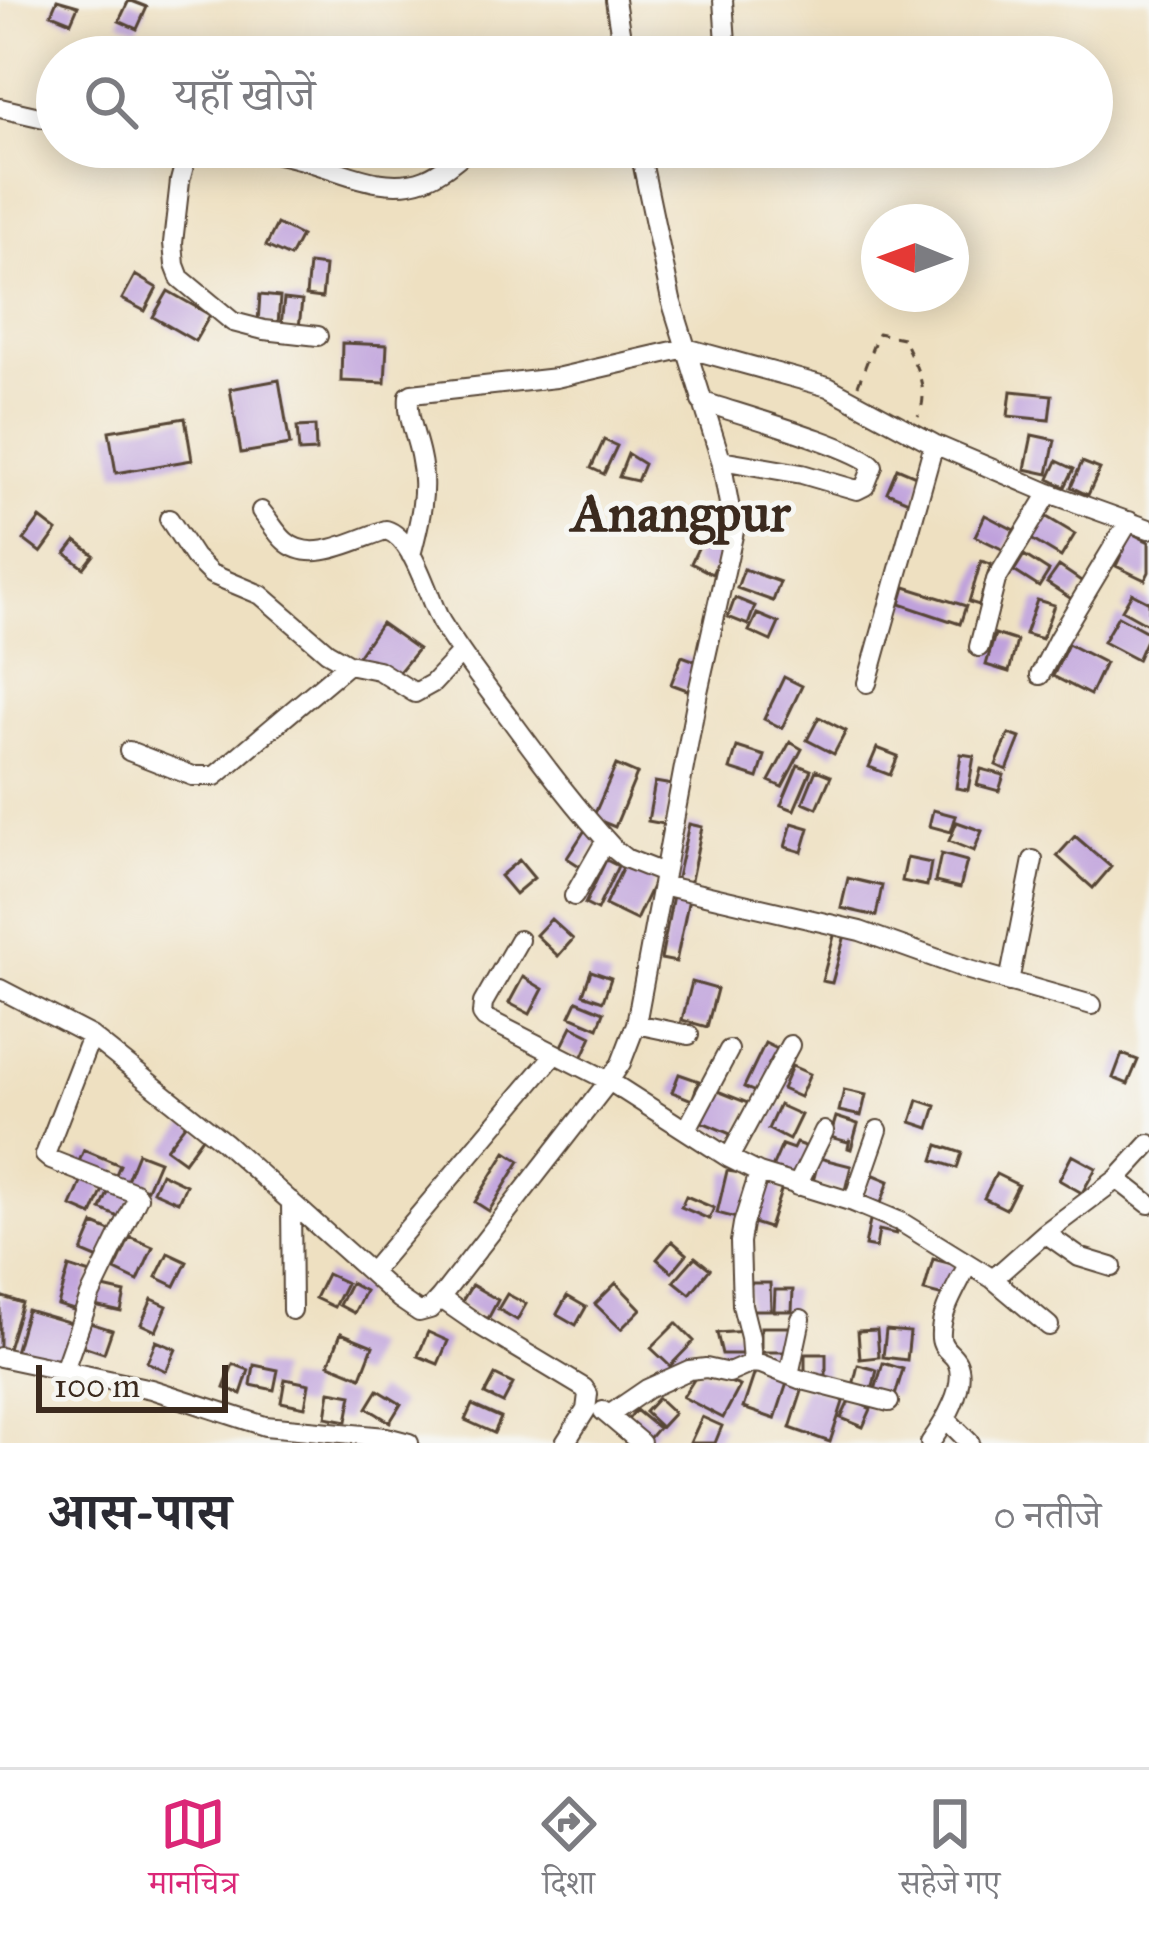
<!DOCTYPE html>
<html lang="hi">
<head>
<meta charset="utf-8">
<style>
  :root { --surface:#fff; --page:#f7f7f7; --text:#2b2b33; --muted:#7c7c81; --line:#e1e1e2; --accent:#db2777 }
  body { margin:0; font-family:"IM FELL Great Primer","Noto Serif Devanagari",serif; background:var(--page); color:var(--text) }
  .compass { position:absolute; left:861px; top:204px; width:108px; height:108px; border-radius:50%; background:var(--surface); box-shadow:0 6px 30px #0003; rotate:271deg }
  .scale { position:absolute; left:36px; bottom:30px; width:192px; box-sizing:border-box; padding-left:12px; border:6px solid #3b2a1e; border-top:0; font-size:33px; line-height:42px; white-space:nowrap; color:#3b2a1e; -webkit-text-stroke:9px #f6f6f2; paint-order:stroke }
  .list { margin:0; padding:0; list-style:none }
  h2 { display:flex; justify-content:space-between; align-items:center; height:156px; margin:0; padding:0 48px; font-size:51px }
  h2 small { font-size:39px; font-weight:400; color:var(--muted) }
  .icon { flex:none; width:66px; height:66px; fill:none; stroke:currentColor; stroke-width:2; stroke-linecap:round; stroke-linejoin:round }
  .map { position:relative; flex:none; width:1149px; height:1443px; overflow:hidden }
  .search { position:absolute; background:var(--surface); box-shadow:0 6px 30px #0003; left:36px; right:36px; top:36px; height:132px; display:flex; align-items:center; gap:30px; box-sizing:border-box; padding:0 42px; border-radius:66px; color:var(--muted); font-size:45px }
  .sheet { height:324px; background:var(--surface) }
  nav { display:flex; justify-content:space-around; align-items:center; box-sizing:border-box; height:168px; border-top:3px solid var(--line); background:var(--surface); font-size:33px; color:var(--muted) }
  nav a { display:grid; justify-items:center; gap:6px }
  nav .on { color:var(--accent) }
  .map>svg:first-child { display:block }
  .building { fill:#bfa1dc }
  .lines { fill:none; stroke-linecap:round; stroke-linejoin:round }
  .minor-casing { stroke:#564536; stroke-width:22 }
  .path { stroke:#564536; stroke-width:3; stroke-dasharray:9 9; stroke-linecap:butt }
  .minor { stroke:#fff; stroke-width:18 }
  .labels { text-anchor:middle; dominant-baseline:central; stroke-width:10; stroke-linejoin:round; paint-order:stroke }
  .district-label { font-size:54px; font-weight:bold; fill:#3b2a1e; stroke:#f6f6f2 }
</style>
</head>
<body>
<div class="map">
<svg width="1149" height="1443" viewBox="0 0 1149 1443">
  <rect width="100%" height="100%" fill="#f6f6f2"/>
  <filter id="ink" filterUnits="userSpaceOnUse"><feTurbulence type="fractalNoise" baseFrequency=".00833" numOctaves="2"/><feDisplacementMap in="SourceGraphic" scale="24" xChannelSelector="R" yChannelSelector="G"/><feConvolveMatrix kernelMatrix="1 2 1 2 8 2 1 2 1" color-interpolation-filters="sRGB"/></filter>
  <filter id="wash" filterUnits="userSpaceOnUse"><feTurbulence type="fractalNoise" baseFrequency=".004" numOctaves="4" result="noise"/><feDisplacementMap in="SourceGraphic" scale="48" xChannelSelector="R" yChannelSelector="G"/><feGaussianBlur stdDeviation="2.7" result="paint"/><feColorMatrix in="noise" values="0 0 0 0 0 0 0 0 0 0 0 0 0 0 0 0 0 1.4 0 .05"/><feComposite in="paint" operator="in"/></filter>
  <g filter="url(#wash)">
    <rect width="100%" height="100%" fill="#eee0c1"/>
    <g id="blocks">
      <!-- building -->
      <path class="building" d="M57,0L78,6L71,22L51,14Z
        M129,0L147,7L137,29L119,21Z
        M277,224L301,236L290,257L266,246Z
        M309,264L325,266L322,298L306,296Z
        M135,275L157,288L145,311L122,299Z
        M168,291L210,315L195,341L153,317Z
        M260,295L280,297L278,324L258,322Z
        M284,299L302,301L299,327L281,325Z
        M342,343L387,345L385,383L341,381Z
        M279,380L290,445L241,453L230,389Z
        M1011,391L1052,395L1049,420L1008,416Z
        M185,418L192,460L116,473L109,431Z
        M315,426L316,451L299,452L297,427Z
        M1032,435L1055,440L1048,474L1025,469Z
        M604,440L617,446L604,474L591,468Z
        M628,454L644,464L637,481L619,477Z
        M1057,461L1074,469L1065,487L1049,479Z
        M1082,462L1100,469L1088,495L1071,487Z
        M897,468L923,479L913,503L887,492Z
        M985,515L1014,530L1004,550L975,536Z
        M1045,516L1075,534L1061,557L1031,539Z
        M40,518L57,531L41,553L24,540Z
        M707,529L728,539L712,574L691,563Z
        M1131,533L1149,542V572L1145,580L1116,566Z
        M76,541L94,555L84,568L66,554Z
        M1024,555L1049,571L1039,587L1014,571Z
        M981,561L991,564L979,605L969,602Z
        M1059,566L1084,583L1073,600L1047,583Z
        M744,569L780,582L773,601L737,588Z
        M905,587L966,606L960,624L900,604Z
        M1132,593L1149,602V625L1122,610Z
        M735,598L755,606L748,625L728,617Z
        M1037,600L1054,605L1042,639L1025,634Z
        M757,614L779,623L771,641L749,631Z
        M1118,616L1149,633L1137,660L1103,642Z
        M381,623L418,649L395,677L358,656Z
        M995,634L1017,641L1009,672L986,665Z
        M1068,644L1105,663L1090,695L1053,676Z
        M682,656L701,663L690,691L671,684Z
        M784,677L802,686L782,728L764,719Z
        M819,717L846,731L834,754L807,740Z
        M1009,734L1020,738L1007,770L996,765Z
        M790,742L802,749L782,787L769,781Z
        M737,747L765,756L758,778L730,769Z
        M877,748L898,756L890,775L869,767Z
        M961,754L974,756L968,790L956,788Z
        M616,765L637,774L615,827L593,818Z
        M798,765L811,770L794,810L781,805Z
        M981,769L1004,775L999,791L977,785Z
        M816,770L831,776L817,808L803,802Z
        M655,782L672,785L664,824L648,821Z
        M933,810L956,816L951,832L929,826Z
        M957,822L982,831L974,851L949,841Z
        M792,823L809,828L802,852L785,847Z
        M689,824L702,827L690,885L676,882Z
        M585,830L599,838L581,867L567,858Z
        M1075,836L1111,867L1093,888L1057,856Z
        M941,854L967,861L960,888L935,882Z
        M907,858L931,863L927,886L902,881Z
        M519,860L534,878L515,894L500,876Z
        M606,860L618,866L597,910L585,904Z
        M625,863L656,878L636,920L605,905Z
        M848,878L882,886L876,916L841,908Z
        M673,895L689,898L676,962L661,959Z
        M551,919L573,939L558,956L536,935Z
        M835,932L845,935L832,983L822,981Z
        M591,971L611,978L603,1001L583,994Z
        M523,977L543,989L530,1014L509,1003Z
        M692,982L717,989L707,1027L682,1020Z
        M577,1001L604,1012L598,1028L570,1016Z
        M572,1026L592,1036L582,1058L561,1048Z
        M765,1043L781,1051L760,1094L744,1087Z
        M1122,1054L1138,1060L1128,1084L1113,1078Z
        M792,1066L810,1074L800,1097L782,1089Z
        M679,1074L699,1081L692,1100L672,1092Z
        M715,1090L748,1103L735,1136L702,1122Z
        M844,1090L866,1095L861,1116L839,1111Z
        M918,1100L936,1106L929,1128L911,1122Z
        M779,1105L801,1115L789,1140L768,1129Z
        M836,1117L858,1124L851,1149L848,1148L850,1139L848,1142L830,1137Z
        M186,1123L203,1136L184,1162L166,1149Z
        M796,1143L810,1148L799,1179L772,1168L782,1145L793,1149Z
        M938,1145L962,1153L957,1168L933,1160Z
        M84,1150L120,1165L114,1179L78,1164Z
        M506,1152L520,1161L489,1211L475,1202Z
        M138,1153L159,1161L147,1189L127,1180Z
        M1072,1155L1096,1168L1082,1193L1059,1180Z
        M819,1158L851,1166L845,1190L813,1182Z
        M727,1171L748,1174L749,1203L740,1219L717,1213Z
        M161,1173L186,1185L178,1202L153,1191Z
        M872,1174L889,1181L881,1203L864,1197Z
        M996,1174L1018,1185L1006,1209L984,1198Z
        M84,1176L105,1185L92,1215L71,1206Z
        M763,1182L782,1188L769,1228L750,1222Z
        M111,1186L133,1195L123,1219L101,1209Z
        M686,1196L714,1208L709,1219L681,1207Z
        M871,1215L898,1226L896,1234L879,1230L876,1248L865,1246Z
        M94,1224L113,1232L101,1260L82,1252Z
        M130,1237L153,1247L138,1281L115,1270Z
        M672,1241L687,1254L672,1272L657,1259Z
        M168,1253L187,1262L175,1286L156,1277Z
        M695,1257L710,1269L690,1294L674,1281Z
        M933,1259L960,1266L951,1298L924,1291Z
        M69,1267L91,1274L80,1312L58,1305Z
        M327,1274L346,1283L334,1307L315,1298Z
        M350,1283L365,1291L354,1313L339,1305Z
        M616,1283L641,1309L621,1329L595,1304Z
        M748,1283H770L771,1310H748Z
        M472,1285L498,1300L488,1319L461,1303Z
        M99,1287L125,1293L121,1312L95,1306Z
        M775,1290H793L792,1311H774Z
        M507,1294L526,1304L517,1320L498,1309Z
        M0,1296L22,1303L7,1352L0,1350Z
        M567,1296L586,1307L576,1325L557,1314Z
        M152,1299L167,1306L156,1331L141,1324Z
        M27,1310L75,1324L63,1366L15,1352Z
        M90,1323L112,1330L104,1353L83,1346Z
        M676,1323L694,1341L670,1366L651,1348Z
        M761,1327H790L789,1352H761Z
        M877,1330L879,1357L860,1359L858,1331Z
        M886,1330L910,1332L907,1360L883,1357Z
        M747,1331L745,1354H722L717,1333Z
        M428,1332L448,1341L438,1364L418,1356Z
        M341,1333L373,1346L361,1377L329,1364Z
        M156,1341L176,1349L166,1371L147,1362Z
        M805,1354H826V1376H805Z
        M883,1363L903,1369L895,1396L875,1390Z
        M233,1364L249,1370L241,1394L224,1388Z
        M254,1365L278,1370L274,1390L251,1385Z
        M858,1365L877,1370L872,1390L853,1386Z
        M757,1366L789,1377L775,1419L743,1408Z
        M700,1370L740,1386L723,1418L683,1397Z
        M495,1375L513,1384L503,1403L485,1394Z
        M285,1379L309,1384L305,1407L281,1402Z
        M804,1385L844,1399L830,1442L790,1428Z
        M378,1390L401,1404L390,1422L367,1408Z
        M330,1391L352,1395L347,1421L326,1417Z
        M658,1398L674,1413L661,1427L645,1412Z
        M850,1399L871,1409L863,1427L841,1418Z
        M472,1405L501,1418L494,1433L465,1420Z
        M636,1410L658,1428L647,1441L625,1423Z
        M702,1417L722,1426L715,1443H690Z"/>
    </g>
  </g>
  <g filter="url(#ink)">
    <use href="#blocks" fill-opacity="0" stroke="#564536" stroke-width="3"/>
    <g class="lines">
      <defs>
        <path id="minor" d="M615,0L624,57
          M723,0L727,57
          M0,108L57,121
          M189,147L180,181L173,243L175,265L180,278L233,322L264,330L318,336
          M244,147C262,151 281,154 299,159C339,169 383,195 425,179C443,172 457,158 472,147
          M701,401C732,412 858,447 873,466L865,486L857,490L802,474L721,460
          M261,511C269,520 276,533 285,541C312,566 358,538 386,530C414,538 427,596 441,622C462,656 487,688 511,720C544,765 577,809 615,850L625,858L663,873
          M169,519L194,557L211,574L261,595L327,652L348,664L378,670L415,693L433,683L461,653
          M411,555C420,521 428,490 420,455C416,435 407,418 409,396L412,394L556,378L686,348L828,387L934,444L1049,493L1149,529
          M979,647L996,580L1049,493
          M1040,675L1058,639L1129,521
          M867,683L934,444
          M129,751L193,776H215L348,664
          M662,885L860,931L969,970L1092,1005
          M574,896L606,840
          M519,940L483,1003L482,1014L485,1018L609,1081L729,1158L759,1173L853,1202L901,1222L993,1279L1049,1326
          M1009,982L1033,860
          M0,989L91,1036L224,1142L400,1299L419,1312L430,1309L440,1298L609,1081L621,1063L636,1024L698,692L734,531L721,460L671,300L639,147
          M636,1024L689,1035
          M687,1129L729,1050
          M729,1158L790,1045
          M1117,1179L1149,1204
          M797,1186L824,1131
          M291,1201L292,1310
          M853,1202L878,1130
          M1045,1233L1079,1257L1112,1267
          M371,1272L554,1055
          M993,1279L1045,1233L1117,1179L1149,1144
          M440,1298L479,1325L584,1388L588,1394L586,1410L565,1443
          M0,1357L151,1389L265,1426L386,1437L409,1443
          M752,1363L750,1337L742,1305L740,1242L743,1224L759,1173
          M64,1370L90,1296L138,1197L135,1193L51,1160L45,1155L91,1036
          M789,1375L801,1319
          M603,1411L641,1443
          M609,1415L647,1389L689,1370L706,1368L729,1373L752,1363L761,1364L799,1379L889,1402
          M947,1420L970,1443
          M930,1443C943,1425 968,1385 957,1362C952,1352 942,1350 941,1338C939,1313 958,1286 968,1264"/>
      </defs>
      <!-- minor casing -->
      <use href="#minor" class="minor-casing"/>
      <!-- path -->
      <path class="path" d="M858,385L878,333L903,338C913,362 932,390 918,416"/>
      <!-- minor -->
      <use href="#minor" class="minor"/>
    </g>
  </g>
  <g class="labels">
    <!-- district labels -->
    <g class="district-label">
      <text x="681" y="513">Anangpur</text>
    </g>
  </g>
</svg>
<svg class="compass" viewBox="-18 -18 36 36"><path d="M0-13l5 13h-10z" fill="#e53935"/><path d="M0 13l5-13h-10z" fill="#7c7c81"/></svg>
<div class="scale">100 m</div>
<div class="search"><svg class="icon" aria-label="search" viewBox="0 0 24 24"><circle cx="10" cy="10" r="6"/><path d="M15 15l6 6"/></svg>यहाँ खोजें</div>
</div>
<section class="sheet">
<h2>आस-पास<small>0 नतीजे</small></h2>
<ul class="list">
</ul>
</section>
<nav>
<a class="on"><svg class="icon" aria-label="map" viewBox="0 0 24 24"><path d="M3 6l6-2 6 2 6-2v14l-6 2-6-2-6 2zM9 4v14M15 6v14"/></svg>मानचित्र</a>
<a><svg class="icon" aria-label="directions" viewBox="0 0 24 24"><path d="M12 3l9 9-9 9-9-9zM9 14v-3h6M13 9l2 2-2 2"/></svg>दिशा</a>
<a><svg class="icon" aria-label="saved" viewBox="0 0 24 24"><path d="M7 4h10v16l-5-4-5 4z"/></svg>सहेजे गए</a>
</nav>
</body>
</html>
